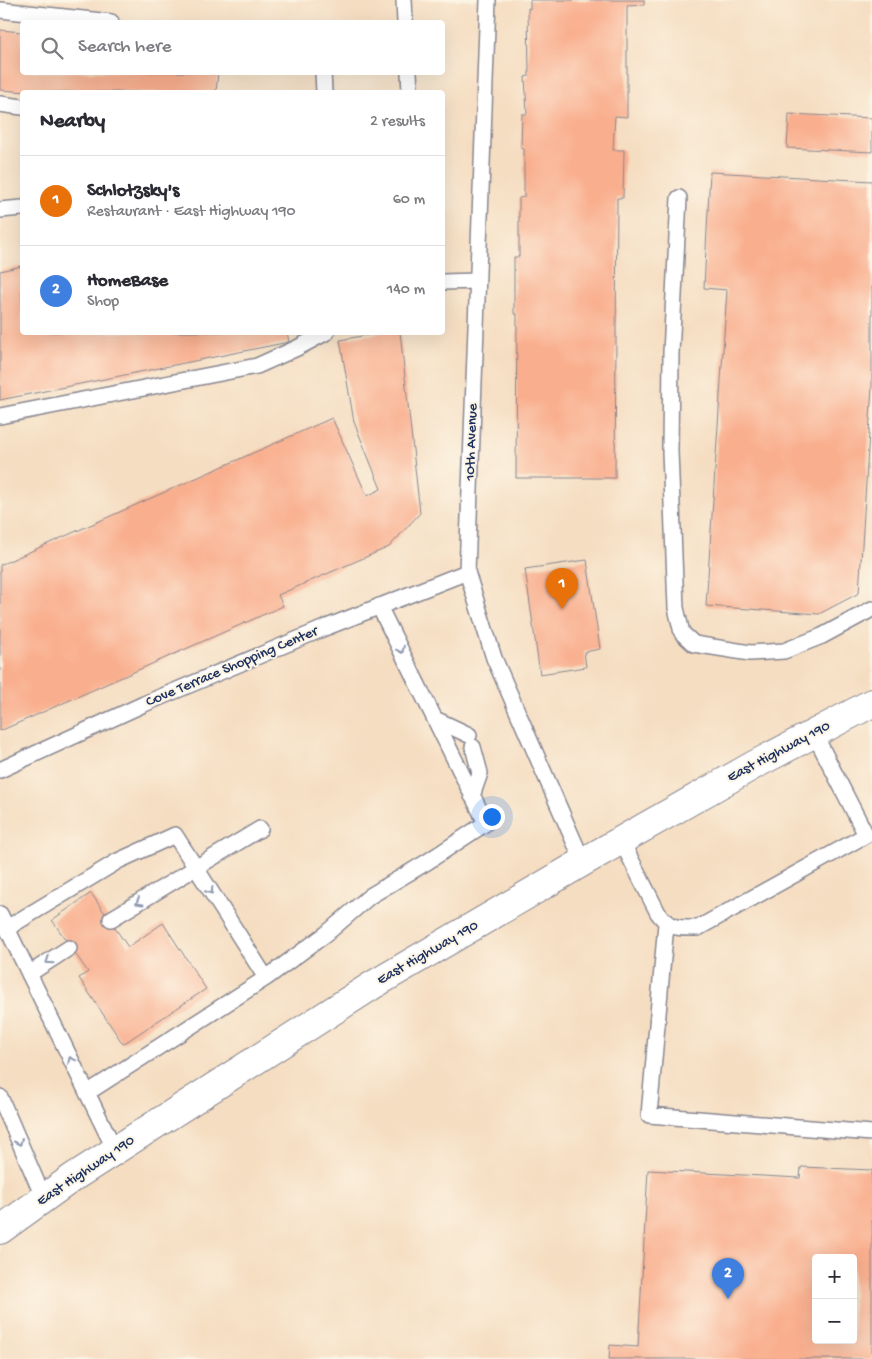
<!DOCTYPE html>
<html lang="en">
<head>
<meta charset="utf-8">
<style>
  :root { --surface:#fff; --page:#f7f7f7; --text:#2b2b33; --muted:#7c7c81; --line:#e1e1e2; --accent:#1f6fb2 }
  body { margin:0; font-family:"Gochi Hand",sans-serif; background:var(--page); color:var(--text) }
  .controls { position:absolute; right:15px; bottom:15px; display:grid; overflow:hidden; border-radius:5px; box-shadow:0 5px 20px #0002 }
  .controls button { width:45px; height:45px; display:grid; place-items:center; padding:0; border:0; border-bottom:1px solid var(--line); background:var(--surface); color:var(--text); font:25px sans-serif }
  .you { position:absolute; left:491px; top:816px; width:18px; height:18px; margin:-12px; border:4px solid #fff; border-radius:50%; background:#1a73e8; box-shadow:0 0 0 8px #1a73e833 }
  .badge { display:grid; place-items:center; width:32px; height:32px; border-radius:50%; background:var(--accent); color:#fff; font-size:16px; font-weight:700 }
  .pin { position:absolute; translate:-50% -41px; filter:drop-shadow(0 1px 2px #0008) }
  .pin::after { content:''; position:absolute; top:26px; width:18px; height:15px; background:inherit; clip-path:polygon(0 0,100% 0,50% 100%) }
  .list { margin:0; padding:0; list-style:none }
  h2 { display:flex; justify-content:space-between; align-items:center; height:65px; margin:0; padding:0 20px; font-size:21px }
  h2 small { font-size:16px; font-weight:400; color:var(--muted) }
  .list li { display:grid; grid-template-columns:32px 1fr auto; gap:15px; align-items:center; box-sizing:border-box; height:90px; padding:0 20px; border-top:1px solid var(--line) }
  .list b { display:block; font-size:19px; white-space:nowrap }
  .list p { margin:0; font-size:16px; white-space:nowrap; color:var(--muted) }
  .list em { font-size:16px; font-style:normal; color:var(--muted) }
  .icon { flex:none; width:28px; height:28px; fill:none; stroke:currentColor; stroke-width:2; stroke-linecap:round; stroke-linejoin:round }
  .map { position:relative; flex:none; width:872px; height:1359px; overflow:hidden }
  .search { position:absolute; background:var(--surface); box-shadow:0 5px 20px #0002; left:20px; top:20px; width:425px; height:55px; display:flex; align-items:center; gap:12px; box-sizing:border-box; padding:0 18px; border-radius:5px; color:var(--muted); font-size:19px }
  .panel { position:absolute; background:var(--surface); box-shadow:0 5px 20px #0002; left:20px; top:90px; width:425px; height:245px; border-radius:5px }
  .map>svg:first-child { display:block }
  .building { fill:#f9af8e; fill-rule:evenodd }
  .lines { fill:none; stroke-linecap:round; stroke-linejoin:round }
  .lane-casing { stroke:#888690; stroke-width:18 }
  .primary-casing { stroke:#888690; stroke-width:30 }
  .lane { stroke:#fff; stroke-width:15 }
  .primary { stroke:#fff; stroke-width:28 }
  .oneway { stroke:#8d97ae }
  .labels { text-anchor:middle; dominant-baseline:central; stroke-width:4; stroke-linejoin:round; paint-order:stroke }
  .street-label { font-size:15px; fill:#1b2f5e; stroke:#fcf5e5 }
</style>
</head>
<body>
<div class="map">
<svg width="872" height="1359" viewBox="0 0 872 1359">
  <rect width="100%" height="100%" fill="#fcf5e5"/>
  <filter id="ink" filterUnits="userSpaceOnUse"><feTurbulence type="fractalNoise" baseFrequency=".02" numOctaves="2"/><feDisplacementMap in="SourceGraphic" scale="10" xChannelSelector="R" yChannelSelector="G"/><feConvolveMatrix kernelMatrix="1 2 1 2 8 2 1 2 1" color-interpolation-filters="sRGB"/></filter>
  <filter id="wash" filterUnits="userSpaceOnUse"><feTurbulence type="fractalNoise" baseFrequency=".0096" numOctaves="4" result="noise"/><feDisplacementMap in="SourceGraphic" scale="20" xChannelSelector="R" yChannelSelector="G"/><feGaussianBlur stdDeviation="1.12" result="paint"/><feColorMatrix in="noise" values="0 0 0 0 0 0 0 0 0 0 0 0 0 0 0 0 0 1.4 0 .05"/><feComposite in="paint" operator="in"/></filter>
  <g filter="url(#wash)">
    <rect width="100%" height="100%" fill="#f5ddc1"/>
    <g id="blocks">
      <!-- building -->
      <path class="building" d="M530,0H644V5L627,6V117L615,116L613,150H624L623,198H617L615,478H516L517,314H514V257H519V198L524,197V149L521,148L522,114H527L525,77L529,76L528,8L530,9Z
        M0,30L22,32V72H218L216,92H28L0,90Z
        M789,114L872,118V152L787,148Z
        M710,172L872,181V386L859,593L819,614L706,606L727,290L704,288Z
        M22,266V332H287L289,342L0,400V271Z
        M384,332H400L420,513L389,547L278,595L283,606L0,731V565L332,418L367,496L381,489L354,422L340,340Z
        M587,560L600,649L584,652L586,667L540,674L525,569Z
        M91,893L128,947L163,923L206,989L123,1044L79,978L88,972L52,920Z
        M801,1167L872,1170V1359H609L610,1345L638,1347L648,1170L800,1178ZM816,1258H853V1340H816Z"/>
    </g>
  </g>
  <g filter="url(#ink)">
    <use href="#blocks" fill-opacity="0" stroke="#888690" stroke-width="1"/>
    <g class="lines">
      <defs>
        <path id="lane" d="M404,0L405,22
          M488,0L467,572L494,658L583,862
          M0,10L111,22
          M323,72L324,92
          M409,72L410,92
          M0,104L22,107
          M679,198L671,353L670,451L676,608L682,633L694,644L750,653L784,651L822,636L872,609
          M0,210L22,208
          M442,282L477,281
          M0,416L257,366L297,348L327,332
          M435,719L469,735
          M0,770L144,704L327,627L467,572
          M472,796L480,773L473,747
          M621,840L658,913C671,930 678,928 698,928L866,835L814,733
          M0,914L115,1150
          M111,919L260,829
          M666,924L649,1115L872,1133
          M7,928L118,861L175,835L266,978
          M29,974L69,948
          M87,1093L266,978L326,934L370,896L427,862L486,823L379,606
          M0,1097L44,1199"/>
        <path id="primary" d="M0,1230L72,1178L373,985L583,862L754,765L872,703"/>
      </defs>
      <!-- lane casing -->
      <use href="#lane" class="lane-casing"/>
      <!-- primary casing -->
      <use href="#primary" class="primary-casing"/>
      <!-- lane -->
      <use href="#lane" class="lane"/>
      <!-- primary -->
      <use href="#primary" class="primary"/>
    </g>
    <!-- one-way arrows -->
    <defs><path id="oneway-chevron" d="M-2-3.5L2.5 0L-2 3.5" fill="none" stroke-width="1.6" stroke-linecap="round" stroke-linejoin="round" transform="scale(1.25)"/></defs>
    <g class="oneway">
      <use href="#oneway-chevron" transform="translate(401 650) rotate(64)"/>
      <use href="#oneway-chevron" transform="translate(210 891) rotate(57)"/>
      <use href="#oneway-chevron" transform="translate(139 902) rotate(149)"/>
      <use href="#oneway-chevron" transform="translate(49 961) rotate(146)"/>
      <use href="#oneway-chevron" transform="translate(71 1060) rotate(-116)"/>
      <use href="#oneway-chevron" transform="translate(19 1142) rotate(66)"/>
    </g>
  </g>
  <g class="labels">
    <!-- street labels -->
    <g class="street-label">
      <text transform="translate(472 442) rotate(-88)">10th Avenue</text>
      <text transform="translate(232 667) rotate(-23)">Cove Terrace Shopping Center</text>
      <text transform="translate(779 752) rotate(-28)">East Highway 190</text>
      <text transform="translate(428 953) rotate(-30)">East Highway 190</text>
      <text transform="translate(86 1171) rotate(-34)">East Highway 190</text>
    </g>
  </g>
</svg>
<div class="controls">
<button>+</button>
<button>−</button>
</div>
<div class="you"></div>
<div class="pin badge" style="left:562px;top:609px;background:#e8710a">1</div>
<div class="pin badge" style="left:728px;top:1299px;background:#3f7fe0">2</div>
<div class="search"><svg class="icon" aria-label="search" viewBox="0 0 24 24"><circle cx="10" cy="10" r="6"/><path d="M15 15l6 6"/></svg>Search here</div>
<section class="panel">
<h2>Nearby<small>2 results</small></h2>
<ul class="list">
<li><span class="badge" style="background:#e8710a">1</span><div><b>Schlotzsky's</b><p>Restaurant · East Highway 190</p></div><em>60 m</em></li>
<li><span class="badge" style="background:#3f7fe0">2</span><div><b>HomeBase</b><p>Shop</p></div><em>140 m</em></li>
</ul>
</section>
</div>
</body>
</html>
